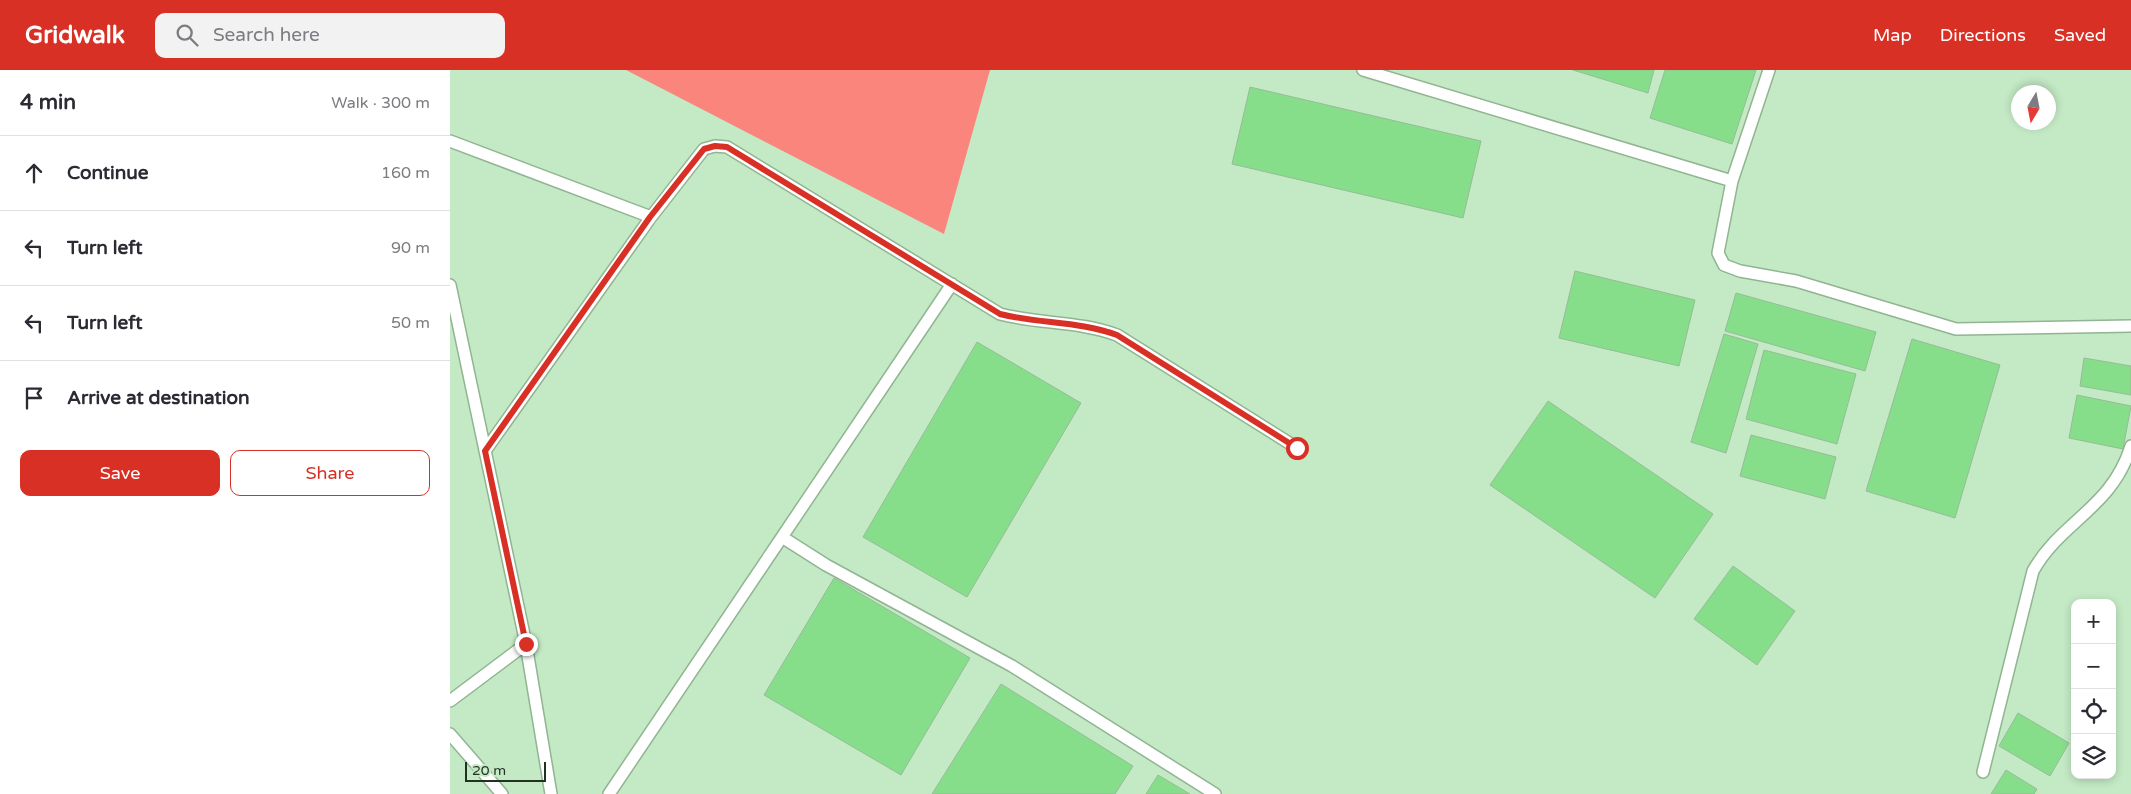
<!DOCTYPE html>
<html lang="en">
<head>
<meta charset="utf-8">
<style>
  :root { --surface:#fff; --page:#f2f2f3; --text:#2b2b33; --muted:#7c7c81; --line:#e1e1e2; --accent:#d93025 }
  body { margin:0; font-family:"Varela Round",sans-serif; background:var(--page); color:var(--text) }
  .controls { position:absolute; right:15px; bottom:15px; display:grid; overflow:hidden; border-radius:10px; box-shadow:0 2px 8px #0003 }
  .controls button { width:45px; height:45px; display:grid; place-items:center; padding:0; border:0; border-bottom:1px solid var(--line); background:var(--surface); color:var(--text); font:25px sans-serif }
  .compass { position:absolute; left:1561px; top:15px; width:45px; height:45px; border-radius:50%; background:var(--surface); box-shadow:0 2px 8px #0003; rotate:190deg }
  .scale { position:absolute; left:15px; bottom:12px; width:81px; box-sizing:border-box; padding-left:5px; border:2px solid #233123; border-top:0; font-size:14px; line-height:18px; white-space:nowrap; color:#233123; -webkit-text-stroke:4px #c4e9c5; paint-order:stroke }
  .stop { position:absolute; width:15px; height:15px; margin:-11px; border:4px solid #d93025; border-radius:50%; background:#fff }
  .stop.end { background:#d93025; border-color:#fff; box-shadow:0 1px 5px #0008 }
  .list { margin:0; padding:0; list-style:none }
  h2 { display:flex; justify-content:space-between; align-items:center; height:65px; margin:0; padding:0 20px; font-size:21px }
  h2 small { font-size:16px; font-weight:400; color:var(--muted) }
  .list li { display:grid; grid-template-columns:32px 1fr auto; gap:15px; align-items:center; box-sizing:border-box; height:75px; padding:0 20px; border-top:1px solid var(--line) }
  .list b { display:block; font-size:19px; white-space:nowrap }
  .list em { font-size:16px; font-style:normal; color:var(--muted) }
  .actions { display:flex; gap:10px; padding:15px 20px }
  .actions a { flex:1; padding:11px 0; border:1px solid var(--accent); border-radius:10px; text-align:center; font-size:18px; color:var(--accent) }
  .actions .main { background:var(--accent); color:#fff }
  .icon { flex:none; width:28px; height:28px; fill:none; stroke:currentColor; stroke-width:2; stroke-linecap:round; stroke-linejoin:round }
  .map { position:relative; flex:none; width:1681px; height:724px; overflow:hidden }
  header { display:flex; align-items:center; gap:30px; box-sizing:border-box; height:70px; padding:0 25px; background:var(--accent); color:#fff }
  header strong { font-size:24px }
  nav { display:flex; gap:28px; margin-inline-start:auto; font-size:18px }
  .search { width:350px; height:45px; background:var(--page); display:flex; align-items:center; gap:12px; box-sizing:border-box; padding:0 18px; border-radius:10px; color:var(--muted); font-size:19px }
  main { display:flex }
  aside { flex:1; background:var(--surface) }
  .map>svg:first-child { display:block }
  .forest { fill:#f9857d }
  .building { fill:#86de8b; stroke:#97bb98 }
  .lines { fill:none; stroke-linecap:round; stroke-linejoin:round }
  .lane-casing { stroke:#91b492; stroke-width:14 }
  .lane { stroke:#fff; stroke-width:11 }
  .route { stroke:#d93025; stroke-width:6 }
</style>
</head>
<body>
<header>
<strong>Gridwalk</strong>
<div class="search"><svg class="icon" aria-label="search" viewBox="0 0 24 24"><circle cx="10" cy="10" r="6"/><path d="M15 15l6 6"/></svg>Search here</div>
<nav><a>Map</a><a>Directions</a><a>Saved</a></nav>
</header>
<main>
<aside>
<h2>4 min<small>Walk · 300 m</small></h2>
<ul class="list">
<li><svg class="icon" aria-label="ahead" viewBox="0 0 24 24"><path d="M12 20V5M6 11l6-6 6 6"/></svg><div><b>Continue</b></div><em>160 m</em></li>
<li><svg class="icon" aria-label="left" viewBox="0 0 24 24"><path d="M17 20v-9H6M10 6l-5 5 5 5"/></svg><div><b>Turn left</b></div><em>90 m</em></li>
<li><svg class="icon" aria-label="left" viewBox="0 0 24 24"><path d="M17 20v-9H6M10 6l-5 5 5 5"/></svg><div><b>Turn left</b></div><em>50 m</em></li>
<li><svg class="icon" aria-label="arrive" viewBox="0 0 24 24"><path d="M6 21V4h12l-3 4 3 4H6"/></svg><div><b>Arrive at destination</b></div></li>
</ul>
<div class="actions"><a class="main">Save</a><a>Share</a></div>
</aside>
<div class="map">
<svg width="1681" height="724" viewBox="0 0 1681 724">
  <rect width="100%" height="100%" fill="#c4e9c5"/>
  <!-- forest -->
  <path class="forest" d="M176,0H540L494,164Z"/>
  <!-- building -->
  <path class="building" d="M1123,0H1204L1198,23Z
    M1215,0H1306L1282,74L1200,48Z
    M800,17L1031,71L1013,148L782,94Z
    M1125,201L1245,230L1229,296L1109,268Z
    M1286,223L1426,262L1415,301L1275,261Z
    M1274,264L1308,274L1276,383L1241,372Z
    M1462,269L1550,295L1505,448L1416,421Z
    M527,272L631,333L517,527L413,467Z
    M1314,280L1406,304L1387,374L1296,349Z
    M1634,288L1681,296V325L1630,316Z
    M1627,325L1681,336L1673,379L1619,368Z
    M1098,331L1263,444L1205,528L1040,415Z
    M1301,365L1386,387L1375,429L1290,406Z
    M1283,496L1345,541L1307,595L1244,549Z
    M384,508L520,588L451,705L314,625Z
    M551,614L683,696L665,724H482Z
    M1568,643L1619,673L1600,706L1549,676Z
    M1556,700L1587,719L1584,724H1541Z
    M708,705L740,724H696Z"/>
  <g class="lines">
    <defs>
      <path id="lane" d="M913,0L1282,111
        M1319,0L1282,111L1268,183L1274,195L1290,201L1346,211L1506,259L1681,256
        M0,71L201,147
        M0,215L76,574L101,724
        M35,381L201,147L254,79L265,76L277,77L550,244C589,254 629,251 667,265L847,378
        M332,467L502,214
        M0,631L76,574
        M0,664L52,724
        M1533,702L1583,501C1611,451 1662,438 1681,376
        M159,724L332,467L376,495L562,596L765,724"/>
    </defs>
    <!-- lane casing -->
    <use href="#lane" class="lane-casing"/>
    <!-- lane -->
    <use href="#lane" class="lane"/>
  </g>
  <g class="lines">
    <!-- route -->
    <path class="route" d="M76,574L35,381L200,147L254,79L265,76L277,77L550,244C589,254 629,251 667,265L847,378"/>
  </g>
</svg>
<div class="controls">
<button>+</button>
<button>−</button>
<button><svg class="icon" aria-label="locate" viewBox="0 0 24 24"><circle cx="12" cy="12" r="6"/><path d="M12 2v4M12 18v4M2 12h4M18 12h4"/></svg></button>
<button><svg class="icon" aria-label="layers" viewBox="0 0 24 24"><path d="M12 4l9 5-9 5-9-5zM3 14l9 5 9-5"/></svg></button>
</div>
<svg class="compass" viewBox="-18 -18 36 36"><path d="M0-13l5 13h-10z" fill="#e53935"/><path d="M0 13l5-13h-10z" fill="#7c7c81"/></svg>
<div class="scale">20 m</div>
<div class="stop" style="left:847px;top:378px"></div>
<div class="stop end" style="left:76px;top:574px"></div>
</div>
</main>
</body>
</html>
